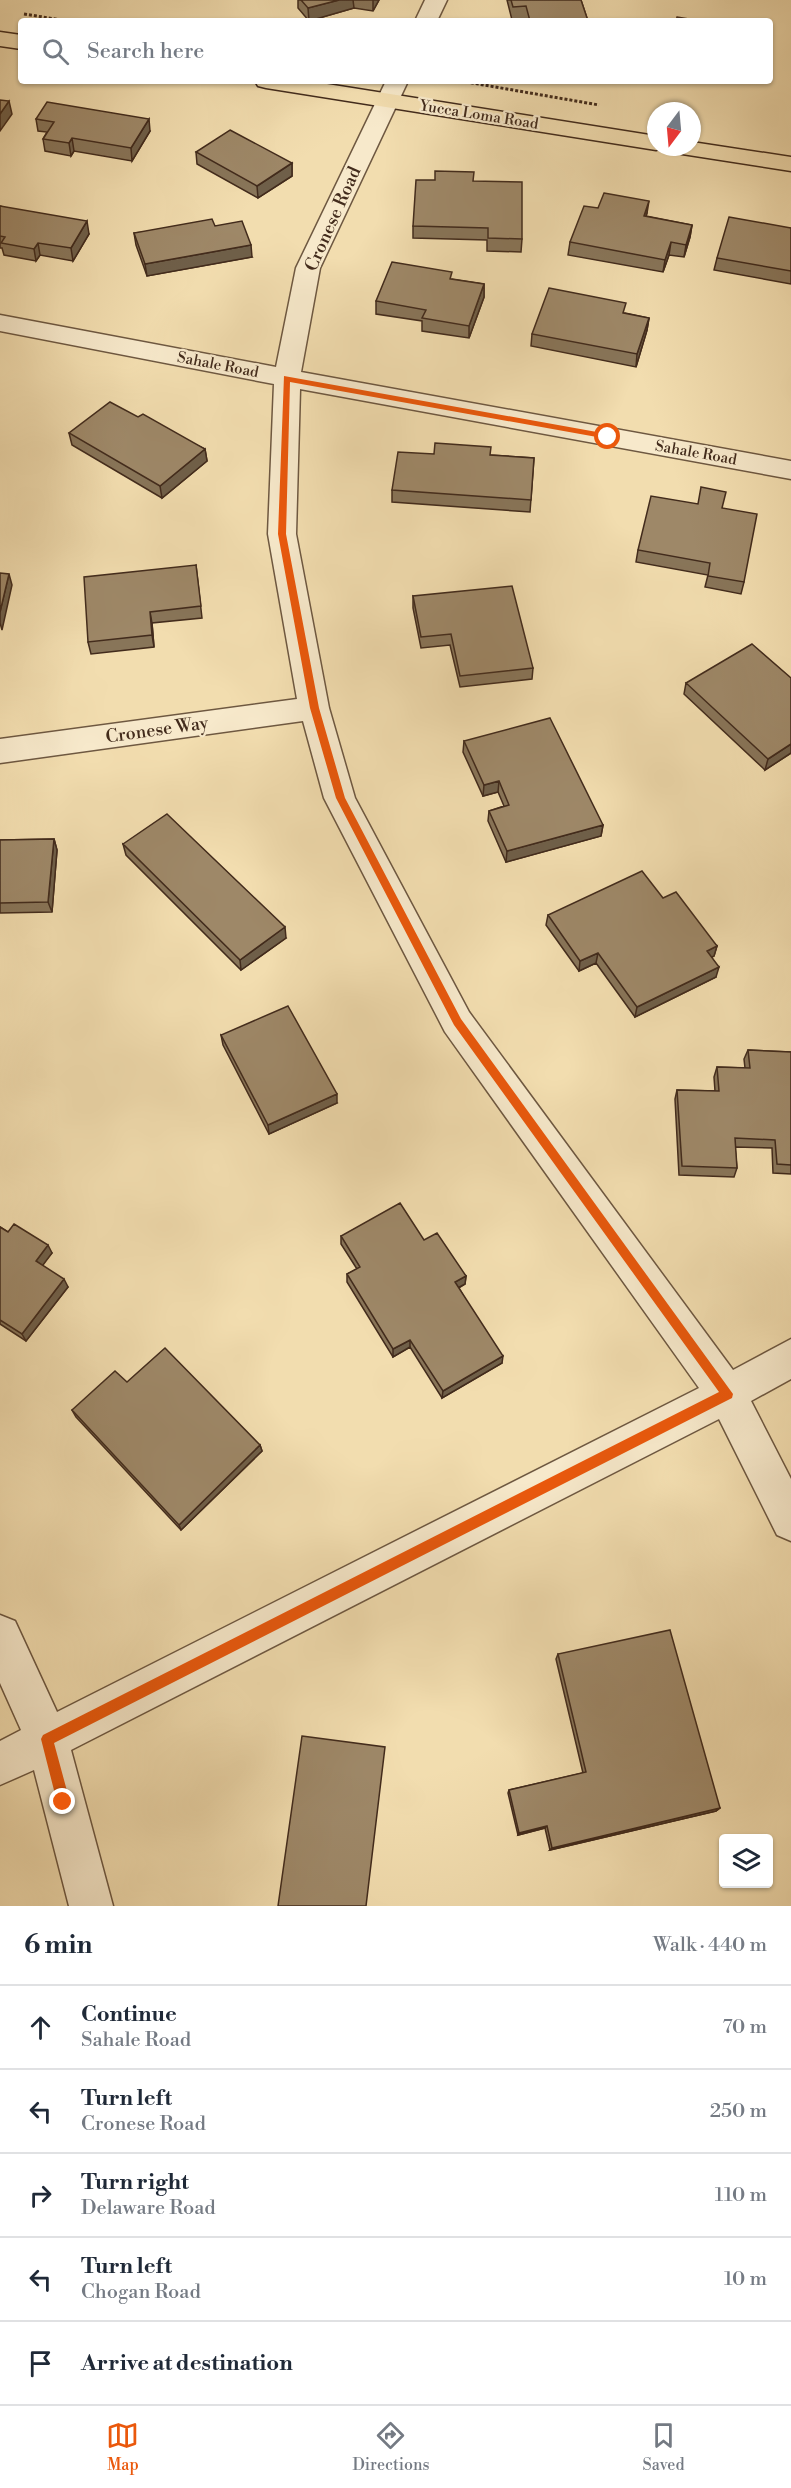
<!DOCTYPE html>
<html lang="en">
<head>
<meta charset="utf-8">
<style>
  :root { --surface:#fff; --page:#f6f6f7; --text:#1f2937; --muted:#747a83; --line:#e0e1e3; --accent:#ea580c }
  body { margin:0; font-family:"Libre Bodoni",serif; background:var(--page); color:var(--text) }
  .controls { position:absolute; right:18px; bottom:18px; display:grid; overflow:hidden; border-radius:6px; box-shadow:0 2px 4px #0004 }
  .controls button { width:54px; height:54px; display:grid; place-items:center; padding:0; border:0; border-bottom:2px solid var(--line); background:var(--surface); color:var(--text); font:30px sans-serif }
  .compass { position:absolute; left:647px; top:102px; width:54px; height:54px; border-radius:50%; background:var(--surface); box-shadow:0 2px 4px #0004; rotate:196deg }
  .stop { position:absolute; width:18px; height:18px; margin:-14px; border:4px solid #ea580c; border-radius:50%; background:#fff }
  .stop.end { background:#ea580c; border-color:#fff; box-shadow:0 2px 6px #0008 }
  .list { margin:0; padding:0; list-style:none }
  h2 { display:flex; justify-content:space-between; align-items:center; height:78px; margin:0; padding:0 24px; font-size:26px }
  h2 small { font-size:20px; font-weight:400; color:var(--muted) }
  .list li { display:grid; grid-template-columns:39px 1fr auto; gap:18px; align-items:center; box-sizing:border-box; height:84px; padding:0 24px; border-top:2px solid var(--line) }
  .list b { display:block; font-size:22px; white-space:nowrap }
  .list p { margin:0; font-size:20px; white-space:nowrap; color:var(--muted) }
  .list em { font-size:20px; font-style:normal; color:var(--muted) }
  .icon { flex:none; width:33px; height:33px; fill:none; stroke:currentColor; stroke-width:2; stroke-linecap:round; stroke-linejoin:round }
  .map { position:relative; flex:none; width:791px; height:1906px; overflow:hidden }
  .search { position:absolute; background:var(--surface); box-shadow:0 2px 4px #0004; left:18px; right:18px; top:18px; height:66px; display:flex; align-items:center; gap:15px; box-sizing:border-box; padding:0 21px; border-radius:6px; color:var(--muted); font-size:22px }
  .sheet { height:498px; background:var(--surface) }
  nav { display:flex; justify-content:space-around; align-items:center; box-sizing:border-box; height:84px; border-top:2px solid var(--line); background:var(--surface); font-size:16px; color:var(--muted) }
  nav a { display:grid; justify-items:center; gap:3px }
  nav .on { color:var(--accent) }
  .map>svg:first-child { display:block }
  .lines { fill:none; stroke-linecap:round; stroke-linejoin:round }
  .minor-casing { stroke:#6e5841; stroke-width:3 }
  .major-casing { stroke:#422b1c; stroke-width:3 }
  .path { stroke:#422b1c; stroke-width:3; stroke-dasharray:3 2; stroke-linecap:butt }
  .minor { fill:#f7e9cb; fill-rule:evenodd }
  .major { fill:#f2ddaf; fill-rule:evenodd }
  .wall { fill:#887559; stroke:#422b1c; stroke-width:1.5 }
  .shaded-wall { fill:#6f5f49; stroke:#422b1c; stroke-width:1.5 }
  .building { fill:#9e8868; stroke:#422b1c; stroke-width:1.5 }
  .route { fill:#ea580c }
  .labels { text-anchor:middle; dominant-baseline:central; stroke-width:4.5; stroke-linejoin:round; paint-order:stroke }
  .far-street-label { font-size:15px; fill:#422b1c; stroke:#f7e9cb }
  .street-label { font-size:18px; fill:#422b1c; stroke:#f7e9cb }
</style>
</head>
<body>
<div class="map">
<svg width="791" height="1906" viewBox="0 0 791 1906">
  <rect width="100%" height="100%" fill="#f2ddaf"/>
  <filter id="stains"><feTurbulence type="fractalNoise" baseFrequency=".00333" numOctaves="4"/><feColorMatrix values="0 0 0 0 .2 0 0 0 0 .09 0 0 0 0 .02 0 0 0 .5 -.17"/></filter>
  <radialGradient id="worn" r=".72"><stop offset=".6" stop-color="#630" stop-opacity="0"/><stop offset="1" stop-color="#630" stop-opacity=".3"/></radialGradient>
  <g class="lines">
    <defs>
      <path id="minor" d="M425,0H447L437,21H415Z
        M386,81H408L320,268L301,372L791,461V479L300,389L296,534L329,708L355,798L469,1012L733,1370L791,1339V1379L751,1401L791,1479V1541L777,1535L719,1419L71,1750L113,1906H69L34,1770L0,1785V1741L21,1730L0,1683V1615L15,1621L57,1712L699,1388L445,1032L324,798L303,721L0,763V739L297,699L268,534L274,384L0,331V315L276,367L296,268Z"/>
      <path id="major" d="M0,32L21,35V49L0,46Z
        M255,81H308L656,136V147H665L656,150L266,88L258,86Z
        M692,142L791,157V171L682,154L674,152L670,147H692Z"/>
    </defs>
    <!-- minor casing -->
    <use href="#minor" class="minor-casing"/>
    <!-- major casing -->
    <use href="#major" class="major-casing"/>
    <!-- path -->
    <path class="path" d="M24,14L68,21
      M461,81L599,105"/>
    <!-- minor -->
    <use href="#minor" class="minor"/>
    <!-- major -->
    <use href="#major" class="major"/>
  </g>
  <!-- wall -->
  <path class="wall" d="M298,0H379L373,11L354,8L309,21L298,8Z
    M507,0H581L588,21H526L525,19L512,20Z
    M36,119L150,131L132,161L74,151L71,156L45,151L43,139L47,132L38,131Z
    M196,152L292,163V176L258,198L197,164Z
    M473,181L522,239L521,252L487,251V240L413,238V226Z
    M0,206L89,234L73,261L40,255L36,261L4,255L2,248H0Z
    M598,208L647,213L646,216L692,225L690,237L684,257L669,255L663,272L568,255L570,242Z
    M215,226L252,257L147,276L136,245L134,233Z
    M791,228V284L714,270L717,258Z
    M452,279L484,284V297L469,338L422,331V321L376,314V301Z
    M625,313L649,318L647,330L636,367L531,346L532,334Z
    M138,417L205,449L207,461L162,498L72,445L69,433Z
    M434,454L490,455L534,458L530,512L392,502V490Z
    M722,508L744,582L741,594L705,587L708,575L636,562L638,550Z
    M196,565L202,618L152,623L154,647L91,654L88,642Z
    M413,596L533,668L532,679L460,687L450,645L421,648L413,608Z
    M686,683L791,753L765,770L684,694Z
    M464,741L603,825L601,836L506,862L488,821L489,811L504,806L498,792L483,796L463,752Z
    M54,839L57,850L52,912L0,913V840Z
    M123,844L286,938L241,970L126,855Z
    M663,898L717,946L714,956L712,957L716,977L635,1017L596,963L579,971L546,925L548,915Z
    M221,1035L337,1103L269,1134L223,1045Z
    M748,1050L791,1052V1174L773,1173L772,1148L735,1147L737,1168L734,1177L679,1175L675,1099L677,1090L715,1091L714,1077L717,1067L745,1068L744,1059Z
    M0,1227L8,1232L52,1253L42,1265L68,1287L26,1341L0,1324Z
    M341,1236L424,1240L466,1276L465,1284L459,1288L502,1363L442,1398L410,1347L393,1357L347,1282V1274L357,1269L341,1244Z
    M127,1382L260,1445L262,1451L181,1530L76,1417L72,1410Z
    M558,1654L720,1808L716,1811L550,1850L545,1828L518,1835L508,1793L509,1790L583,1773L556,1659Z"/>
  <!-- shaded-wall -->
  <path class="shaded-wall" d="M339,0H353L354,8L309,21L308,8Z
    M373,0H379L373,11Z
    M9,101L12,114L0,131V114Z
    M149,119L150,131L132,161L131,148Z
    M72,138L74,151L71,156L69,143Z
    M292,163V176L258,198L257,186Z
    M649,201L647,213L642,228L644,216Z
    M87,221L89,234L73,261L71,248Z
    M692,225L690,237L684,257L686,245Z
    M671,242L669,255L663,272L665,260Z
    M38,243L40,255L36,261L34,249Z
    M251,245L252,257L147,276L145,264Z
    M484,284V297L469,338V326Z
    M649,318L647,330L636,367L637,354Z
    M205,449L207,461L162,498L160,486Z
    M9,574L12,585L2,630L0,623V612Z
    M150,612L152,623L154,647L152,635Z
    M791,744V753L765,770L768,759Z
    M499,781L498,792L483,796L484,785Z
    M603,825L601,836L506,862L507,851Z
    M54,839L57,850L52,912L48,902Z
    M285,927L286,938L241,970L240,960Z
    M717,946L714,956L704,961L707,951Z
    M598,953L596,963L579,971L580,961Z
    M719,967L716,977L635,1017L637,1007Z
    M337,1094V1103L269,1134L268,1125Z
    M48,1245L52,1253L40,1269L36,1261Z
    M466,1276L465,1284L454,1290L455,1282Z
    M64,1279L68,1287L26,1341L22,1334Z
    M410,1340V1347L393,1357V1349Z
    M503,1356L502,1363L442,1398L443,1391Z
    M260,1445L262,1451L181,1530L179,1525Z
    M720,1808L716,1811L550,1850L552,1848Z
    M547,1826L545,1828L518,1835L519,1833Z"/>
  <!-- building -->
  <path class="building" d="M301,0H339L308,8Z
    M511,0H581L588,21H530L526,6L513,7Z
    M677,17L701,21H676Z
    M0,100L9,101L0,114Z
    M47,102L149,119L131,148L72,138L69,143L43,139L54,122L36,119Z
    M230,130L292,163L257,186L196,152Z
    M435,171L474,172L473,181L522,182V239L488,238V228L413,226L416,180H435Z
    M604,193L649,201L644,216L692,225L686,245L671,242L665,260L570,242L584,206L598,208Z
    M0,206L87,221L71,248L38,243L34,249L1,243L5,237L0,236Z
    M729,217L791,228V271L717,258Z
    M212,219L215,226L242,221L251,245L145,264L134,233Z
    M392,262L452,272L450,279L484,284L469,326L422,318L426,310L376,301Z
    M549,288L626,303L623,313L649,318L637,354L532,334Z
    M110,402L138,417L143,414L205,449L160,486L69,433Z
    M435,443L491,447L490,455L534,458L531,500L392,490L398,452L434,454Z
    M701,487L726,492L722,508L757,514L744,582L708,576L710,563L638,550L651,496L698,504Z
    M196,565L201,606L150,612L152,635L88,642L84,577Z
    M0,573L9,574L0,612Z
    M512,586L533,668L460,676L451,634L421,637L413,596Z
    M752,644L791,678V744L768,759L686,683Z
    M550,718L603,825L507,851L489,811L509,805L499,781L484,785L464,741Z
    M167,814L285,927L240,960L123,844Z
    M54,839L48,902L0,903V840Z
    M642,871L663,898L676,892L717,946L707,951L719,967L637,1007L598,953L580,961L548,915Z
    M288,1006L337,1094L268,1125L221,1035Z
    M748,1050L791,1052V1165L777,1164L775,1140L735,1138L737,1168L682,1166L677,1090L719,1091L717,1067L750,1068Z
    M400,1203L424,1240L437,1233L466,1276L455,1282L503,1356L443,1391L410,1340L393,1349L347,1274L360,1267L341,1236Z
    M14,1224L48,1245L36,1261L64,1279L22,1334L0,1320V1227L8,1232Z
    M165,1348L260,1445L179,1525L72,1410L115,1371L127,1382Z
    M670,1630L720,1808L552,1848L547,1826L519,1833L509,1790L586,1772L558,1654Z
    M302,1736L385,1747L366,1906H278Z"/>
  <!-- route -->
  <path class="route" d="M284,376L608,434L612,437L608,439L290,382L286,534L319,708L345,798L461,1019L733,1394L732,1398L54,1743L70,1802L68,1806L63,1808L59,1806L57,1802L41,1739L43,1735L719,1392L454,1025L336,798L310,708L278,534Z"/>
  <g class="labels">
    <!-- far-street labels -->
    <g class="far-street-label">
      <text transform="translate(479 115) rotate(9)">Yucca Loma Road</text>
      <text transform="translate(218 365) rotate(11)">Sahale Road</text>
      <text transform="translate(696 453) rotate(10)">Sahale Road</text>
    </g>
    <!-- street labels -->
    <g class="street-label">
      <text transform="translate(333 219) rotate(-66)">Cronese Road</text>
      <text transform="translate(157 730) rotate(-8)">Cronese Way</text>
    </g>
  </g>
  <rect width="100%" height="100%" filter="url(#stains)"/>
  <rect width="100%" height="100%" fill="url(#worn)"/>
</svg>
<div class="controls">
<button><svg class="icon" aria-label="layers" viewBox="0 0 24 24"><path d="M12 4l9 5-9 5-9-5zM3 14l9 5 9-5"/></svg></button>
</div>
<svg class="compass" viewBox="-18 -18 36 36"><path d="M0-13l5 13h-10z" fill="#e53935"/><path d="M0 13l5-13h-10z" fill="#747a83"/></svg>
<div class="stop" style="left:608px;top:437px"></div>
<div class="stop end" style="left:63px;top:1802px"></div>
<div class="search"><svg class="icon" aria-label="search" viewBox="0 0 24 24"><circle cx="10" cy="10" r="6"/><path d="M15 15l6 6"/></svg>Search here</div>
</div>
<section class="sheet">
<h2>6 min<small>Walk · 440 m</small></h2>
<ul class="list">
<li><svg class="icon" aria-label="ahead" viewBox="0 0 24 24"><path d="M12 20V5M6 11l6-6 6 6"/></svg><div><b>Continue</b><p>Sahale Road</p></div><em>70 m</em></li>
<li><svg class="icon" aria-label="left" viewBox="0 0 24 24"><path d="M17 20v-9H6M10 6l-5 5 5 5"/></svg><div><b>Turn left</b><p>Cronese Road</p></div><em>250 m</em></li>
<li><svg class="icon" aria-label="right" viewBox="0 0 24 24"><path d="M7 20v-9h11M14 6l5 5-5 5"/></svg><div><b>Turn right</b><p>Delaware Road</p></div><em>110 m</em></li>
<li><svg class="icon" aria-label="left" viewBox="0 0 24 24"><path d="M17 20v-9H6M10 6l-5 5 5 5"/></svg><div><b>Turn left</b><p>Chogan Road</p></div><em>10 m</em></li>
<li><svg class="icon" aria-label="arrive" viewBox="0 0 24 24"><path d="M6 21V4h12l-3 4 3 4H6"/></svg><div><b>Arrive at destination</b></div></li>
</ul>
</section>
<nav>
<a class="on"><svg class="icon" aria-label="map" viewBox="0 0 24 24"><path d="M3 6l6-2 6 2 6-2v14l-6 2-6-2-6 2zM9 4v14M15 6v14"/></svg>Map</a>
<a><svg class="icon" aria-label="directions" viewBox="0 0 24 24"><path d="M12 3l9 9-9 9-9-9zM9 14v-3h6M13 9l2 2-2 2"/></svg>Directions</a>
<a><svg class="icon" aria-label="saved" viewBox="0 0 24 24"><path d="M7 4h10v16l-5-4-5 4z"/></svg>Saved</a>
</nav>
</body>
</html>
